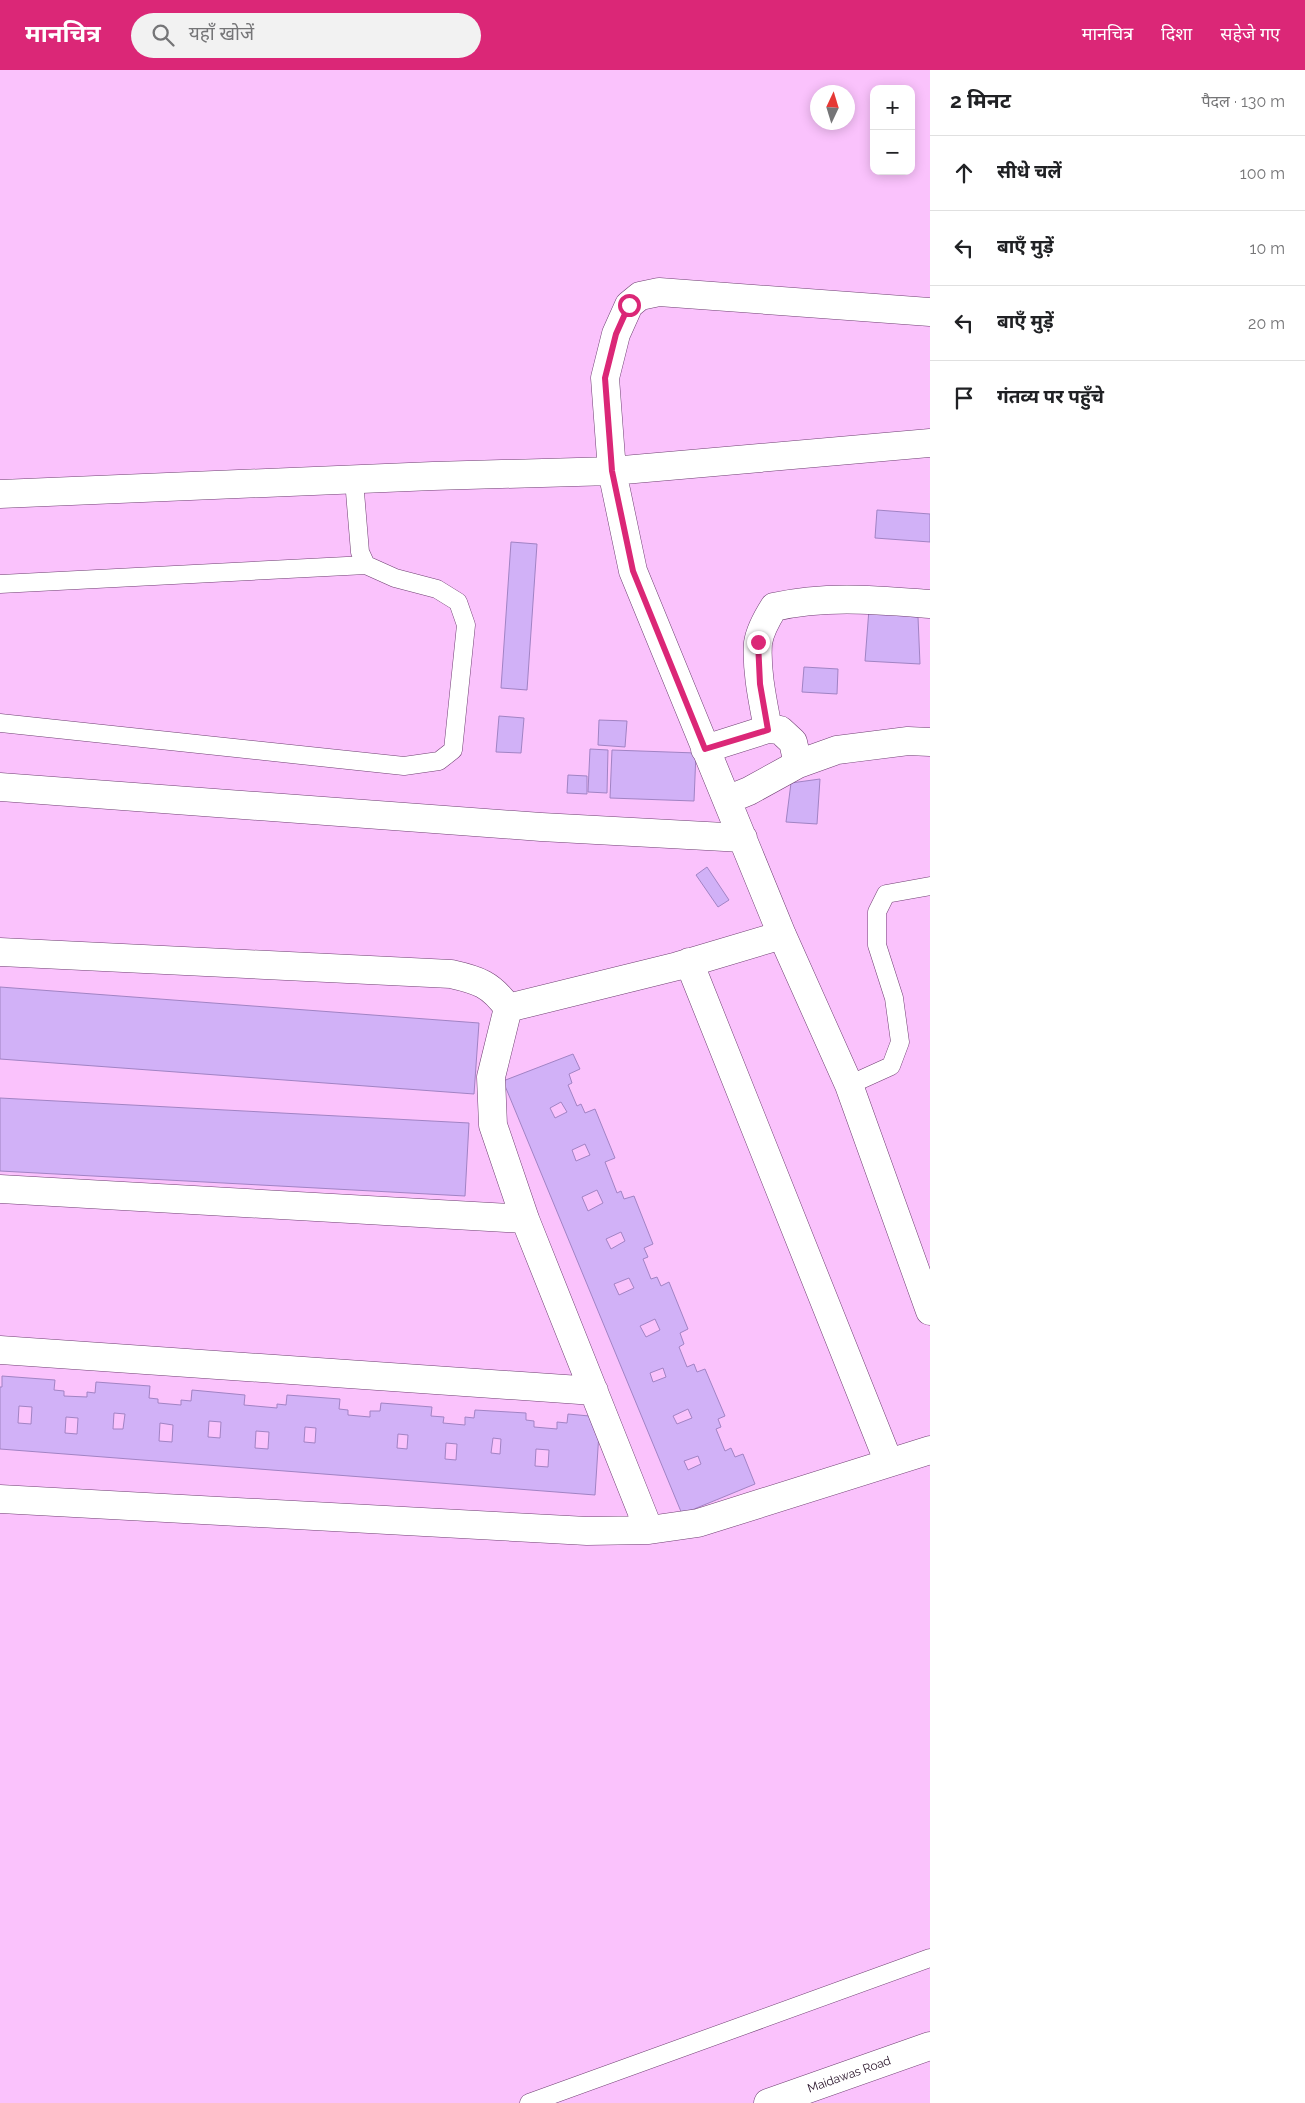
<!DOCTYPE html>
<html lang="hi">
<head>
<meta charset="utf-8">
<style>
  :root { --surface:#fff; --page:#f2f2f2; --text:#202124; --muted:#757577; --line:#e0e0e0; --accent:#db2777 }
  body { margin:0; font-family:Raleway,"Noto Sans Devanagari",sans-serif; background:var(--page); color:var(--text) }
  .controls { position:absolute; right:15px; top:15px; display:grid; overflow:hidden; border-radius:10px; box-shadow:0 2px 12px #0003 }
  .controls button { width:45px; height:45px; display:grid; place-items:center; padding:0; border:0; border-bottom:1px solid var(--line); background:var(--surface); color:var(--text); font:25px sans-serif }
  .compass { position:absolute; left:810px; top:15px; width:45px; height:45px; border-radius:50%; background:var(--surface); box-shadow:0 2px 12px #0003; rotate:4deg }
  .stop { position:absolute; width:15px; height:15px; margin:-11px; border:4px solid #db2777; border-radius:50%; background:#fff }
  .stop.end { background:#db2777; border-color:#fff; box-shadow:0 1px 5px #0008 }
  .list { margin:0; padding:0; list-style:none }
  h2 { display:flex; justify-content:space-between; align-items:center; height:65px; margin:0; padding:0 20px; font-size:21px }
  h2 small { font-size:16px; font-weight:400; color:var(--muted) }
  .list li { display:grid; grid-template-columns:32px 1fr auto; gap:15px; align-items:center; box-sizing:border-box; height:75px; padding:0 20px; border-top:1px solid var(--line) }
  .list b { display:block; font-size:19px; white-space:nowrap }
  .list em { font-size:16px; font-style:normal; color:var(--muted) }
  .icon { flex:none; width:28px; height:28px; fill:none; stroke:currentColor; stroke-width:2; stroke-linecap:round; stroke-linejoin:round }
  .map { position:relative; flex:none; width:930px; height:2033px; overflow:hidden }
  header { display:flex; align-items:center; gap:30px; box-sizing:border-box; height:70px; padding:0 25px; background:var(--accent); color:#fff }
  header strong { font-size:24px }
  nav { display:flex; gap:28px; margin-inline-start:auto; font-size:18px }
  .search { width:350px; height:45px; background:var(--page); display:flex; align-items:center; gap:12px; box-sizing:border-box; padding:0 18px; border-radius:28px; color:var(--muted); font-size:19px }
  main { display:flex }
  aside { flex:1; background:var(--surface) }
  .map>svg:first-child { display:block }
  .building { fill:#d1b1f7; stroke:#a183c4; fill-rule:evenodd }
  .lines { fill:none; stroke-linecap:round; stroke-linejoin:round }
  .service-casing { stroke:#6f3f72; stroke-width:19 }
  .minor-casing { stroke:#6f3f72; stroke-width:29 }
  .tertiary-casing { stroke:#6f3f72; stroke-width:29 }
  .service { stroke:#fff; stroke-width:18 }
  .minor { stroke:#fff; stroke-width:28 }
  .tertiary { stroke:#fff; stroke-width:28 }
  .route { stroke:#db2777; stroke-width:6 }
  .labels { text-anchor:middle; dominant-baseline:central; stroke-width:5; stroke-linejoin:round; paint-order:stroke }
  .street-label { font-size:12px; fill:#271228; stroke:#fad8fb }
</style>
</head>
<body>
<header>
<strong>मानचित्र</strong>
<div class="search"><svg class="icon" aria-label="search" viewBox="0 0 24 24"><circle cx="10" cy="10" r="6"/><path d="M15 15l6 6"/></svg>यहाँ खोजें</div>
<nav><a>मानचित्र</a><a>दिशा</a><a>सहेजे गए</a></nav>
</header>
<main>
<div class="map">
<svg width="930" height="2033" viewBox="0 0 930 2033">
  <rect width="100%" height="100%" fill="#fac2fc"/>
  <!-- building -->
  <path class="building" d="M877,440L930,444V472L875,468Z
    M511,472L537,474L527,620L501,618Z
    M869,539L918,547L920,594L865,591Z
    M804,597L838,599L837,624L802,622Z
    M499,646L524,648L521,683L496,682Z
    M599,650L627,651L625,677L598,675Z
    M590,679L608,680L607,723L588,722Z
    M612,680L696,683L694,731L610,728Z
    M568,705L587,706V724L567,723Z
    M820,709L817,754L786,752L791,713Z
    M707,797L729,830L718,837L696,805Z
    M0,917L479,953L474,1024L0,989Z
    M573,984L580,999L569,1004L572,1013L568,1015L577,1036L581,1034L585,1043L595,1039L615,1088L605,1092L617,1123L621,1121L624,1129L634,1126L653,1174L644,1178L648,1187L643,1189L651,1209L657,1207L661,1216L669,1212L688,1259L680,1263L684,1274L679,1277L687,1297L694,1294L697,1302L705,1299L725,1346L718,1349L721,1357L716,1359L725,1381L731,1378L735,1387L743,1384L755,1414L682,1444L503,1011ZM561,1032L567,1042L555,1048L550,1038ZM585,1074L590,1085L576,1091L572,1080ZM597,1120L603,1133L588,1141L582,1127ZM621,1162L625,1171L611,1179L606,1169ZM629,1208L634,1218L619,1225L614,1214ZM655,1249L660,1260L646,1267L640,1256ZM663,1298L666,1307L653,1312L650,1303ZM688,1339L692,1348L677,1354L673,1346ZM698,1386L701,1394L688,1400L684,1391Z
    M0,1028L469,1053L465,1126L0,1101Z
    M2,1306L55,1310L54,1320L64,1321V1326L87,1327V1322L95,1323L96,1312L150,1316L149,1328L158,1329V1333L181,1335V1330L191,1331L192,1320L245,1325L244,1335L277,1338V1334L286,1335L287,1325L340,1329L339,1339L348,1340V1345L370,1347V1341H380L381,1333L432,1337L431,1346L444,1347L443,1353L465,1355V1347L474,1348L475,1340L526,1343V1350L534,1351V1357L557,1359V1352L567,1353L568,1344L600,1347L595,1425L0,1379V1317H2Z
    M19,1336L32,1337L31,1354L18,1353Z
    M114,1343L125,1344L123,1359H113Z
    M66,1347L78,1348L77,1364L65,1363Z
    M209,1351L221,1352L220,1368L208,1367Z
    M160,1353L173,1355L172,1372L159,1371Z
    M305,1357L316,1358L315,1373L304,1372Z
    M256,1361L269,1362L268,1379L255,1378Z
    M398,1364L408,1365L407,1379L397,1378Z
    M493,1368L501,1369L500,1384L491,1383Z
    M446,1373L457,1374L456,1390L445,1389Z
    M536,1379L549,1380L548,1397L535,1396Z"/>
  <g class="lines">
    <defs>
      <path id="service" d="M0,514L366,495
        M0,653L404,696L439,691L453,680L466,555L458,532L437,519L395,508L366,495L360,482L354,410
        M849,1015L891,996L900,972L894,928L877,875V842L886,824L930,816
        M529,2033L930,1888"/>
      <path id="minor" d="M930,242L659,222L640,226L629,235L616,264L605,308L612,401L633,501L782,865L849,1015L930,1241
        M0,424L433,406L612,401L930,373
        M768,659C763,632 756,601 758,573C760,560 767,548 774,537C826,525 877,530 930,534
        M705,679L768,659L780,660L793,672L798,694L749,721L727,730
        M798,694L837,680L908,671L930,672
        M0,717L541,757L743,768
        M0,882L451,904C478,910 491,914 508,938L491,1007L493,1055L525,1149L649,1460
        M689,892L889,1393
        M508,938L678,896L782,865
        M0,1119L525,1149
        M0,1280L594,1321
        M0,1429L587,1461L649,1460L698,1453L930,1380"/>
      <g id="tertiary">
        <path id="s1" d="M768,2033L930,1976"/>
      </g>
    </defs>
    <!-- service casing -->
    <use href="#service" class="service-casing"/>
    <!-- minor casing -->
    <use href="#minor" class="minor-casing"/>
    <!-- tertiary casing -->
    <use href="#tertiary" class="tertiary-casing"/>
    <!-- service -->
    <use href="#service" class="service"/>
    <!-- minor -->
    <use href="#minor" class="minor"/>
    <!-- tertiary -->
    <use href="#tertiary" class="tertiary"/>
  </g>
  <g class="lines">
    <!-- route -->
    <path class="route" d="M629,235L616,264L605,308L612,401L633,501L705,679L768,660L760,614L758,572"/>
  </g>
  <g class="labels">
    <!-- street labels -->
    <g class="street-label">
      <text stroke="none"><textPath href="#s1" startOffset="86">Maidawas Road</textPath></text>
    </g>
  </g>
</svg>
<div class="controls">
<button>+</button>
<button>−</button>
</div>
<svg class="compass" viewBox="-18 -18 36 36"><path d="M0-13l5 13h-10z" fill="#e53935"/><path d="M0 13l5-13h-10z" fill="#757577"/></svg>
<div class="stop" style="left:629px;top:235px"></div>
<div class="stop end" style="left:758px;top:572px"></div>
</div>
<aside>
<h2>2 मिनट<small>पैदल · 130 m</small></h2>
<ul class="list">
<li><svg class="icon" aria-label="ahead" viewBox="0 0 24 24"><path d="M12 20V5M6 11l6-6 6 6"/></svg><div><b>सीधे चलें</b></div><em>100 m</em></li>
<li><svg class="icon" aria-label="left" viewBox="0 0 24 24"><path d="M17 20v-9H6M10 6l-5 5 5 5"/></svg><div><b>बाएँ मुड़ें</b></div><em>10 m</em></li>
<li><svg class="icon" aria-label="left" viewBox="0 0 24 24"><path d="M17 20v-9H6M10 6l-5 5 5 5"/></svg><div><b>बाएँ मुड़ें</b></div><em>20 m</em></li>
<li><svg class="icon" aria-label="arrive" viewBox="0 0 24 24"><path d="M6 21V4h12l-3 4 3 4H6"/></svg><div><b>गंतव्य पर पहुँचे</b></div></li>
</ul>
</aside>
</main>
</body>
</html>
